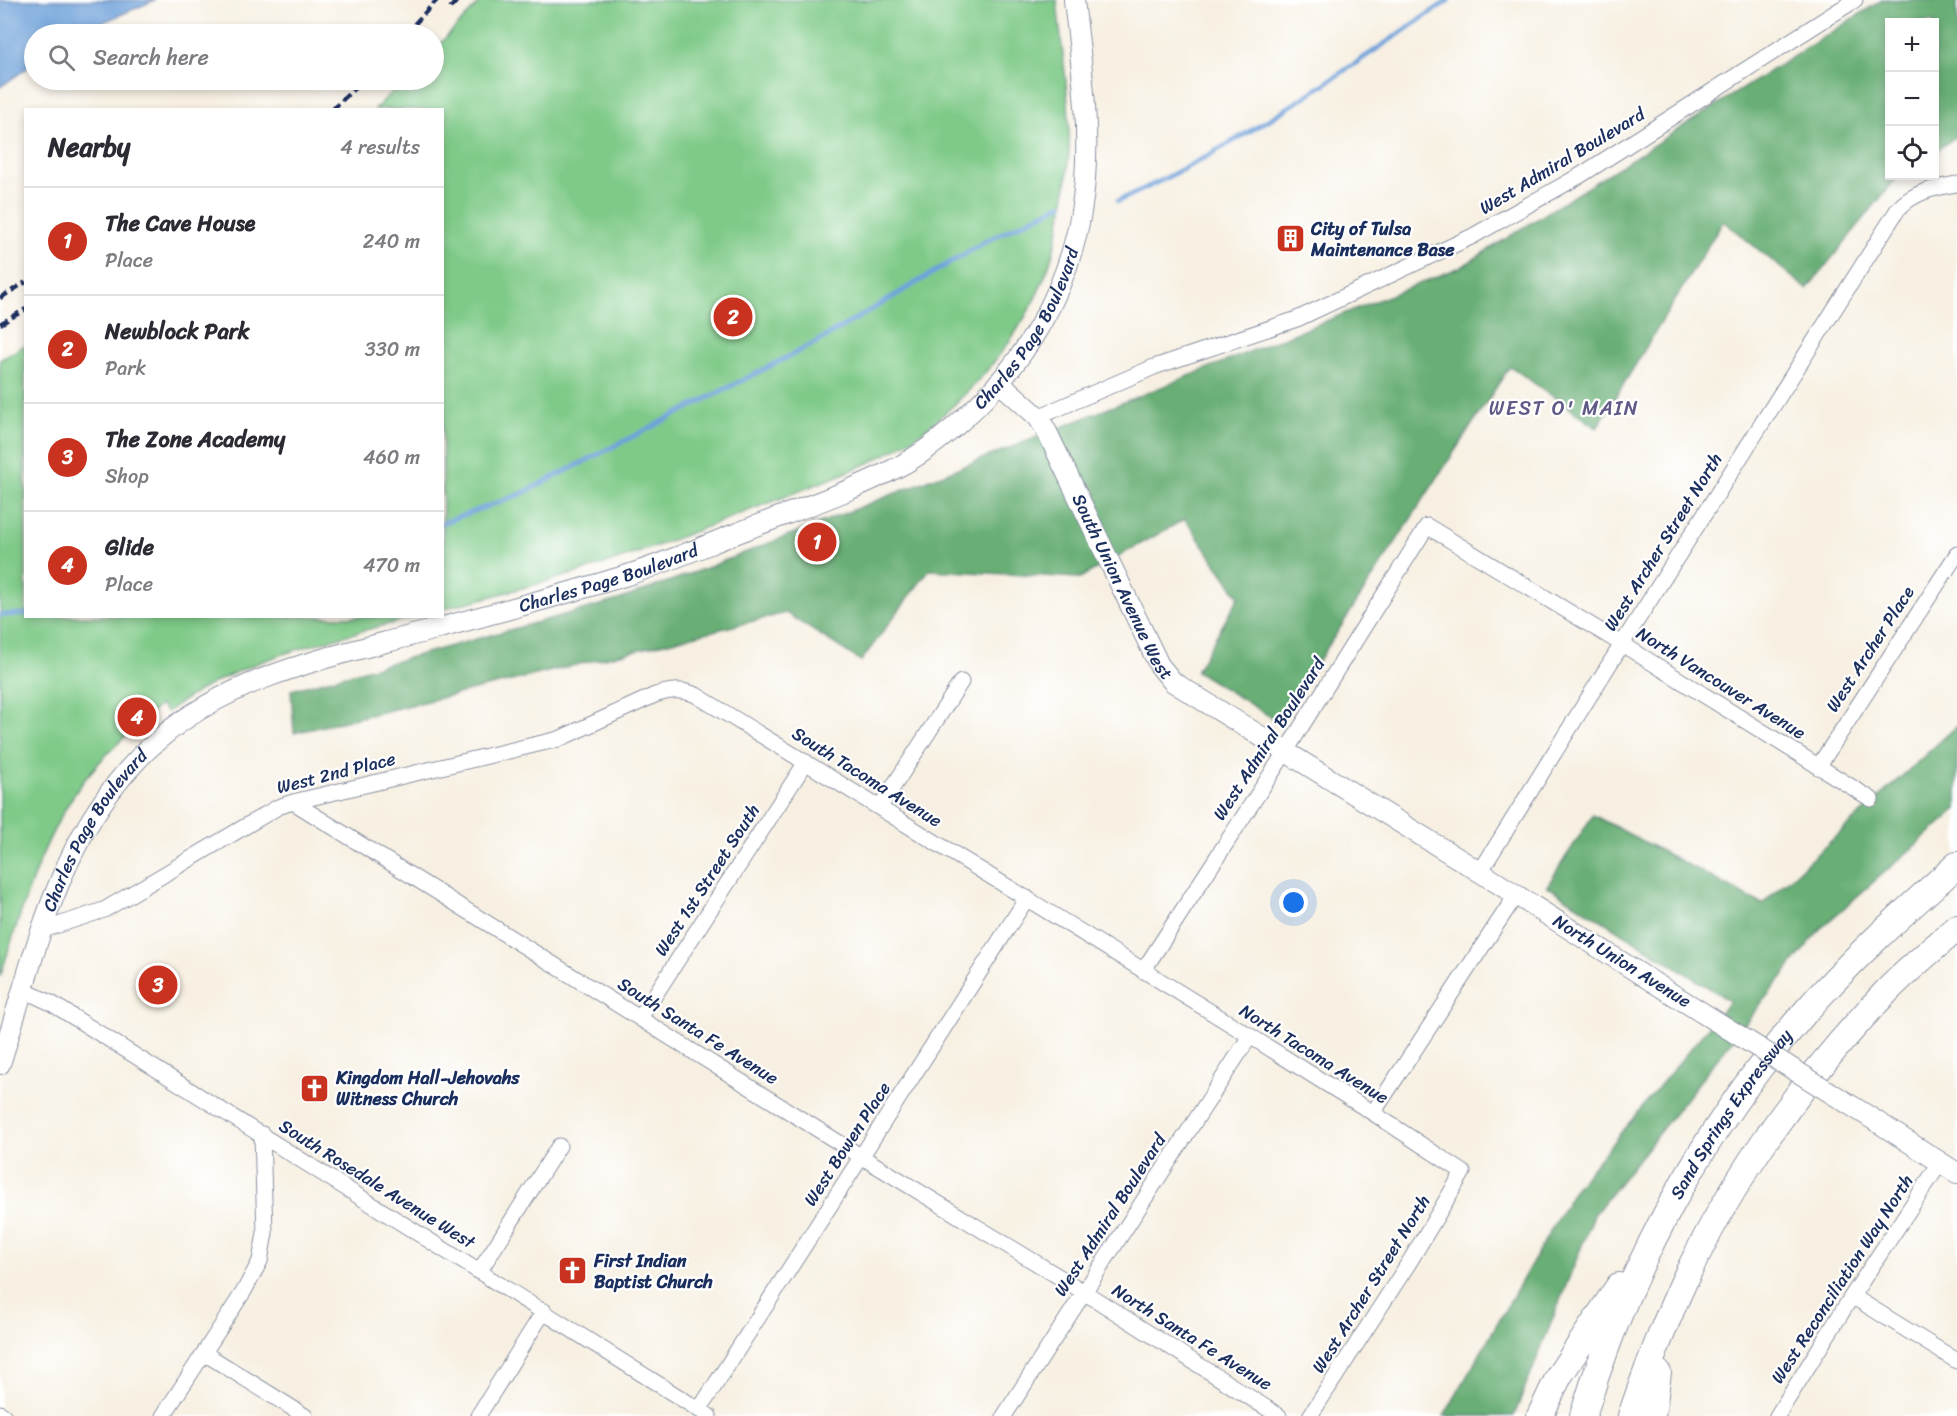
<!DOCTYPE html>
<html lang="en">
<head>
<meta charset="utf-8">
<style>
  :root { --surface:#fff; --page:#f2f2f3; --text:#2b2b33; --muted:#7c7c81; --line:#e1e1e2; --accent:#c8321e }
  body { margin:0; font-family:Sriracha,sans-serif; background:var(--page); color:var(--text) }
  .controls { position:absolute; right:18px; top:18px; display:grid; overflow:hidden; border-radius:0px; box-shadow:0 3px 9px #0003 }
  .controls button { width:54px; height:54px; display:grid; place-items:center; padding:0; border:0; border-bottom:2px solid var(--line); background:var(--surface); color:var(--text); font:30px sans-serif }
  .you { position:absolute; left:1294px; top:903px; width:21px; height:21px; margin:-15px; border:4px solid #fff; border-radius:50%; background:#1a73e8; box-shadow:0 0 0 9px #1a73e833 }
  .badge { display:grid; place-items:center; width:39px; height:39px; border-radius:50%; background:var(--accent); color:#fff; font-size:20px; font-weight:700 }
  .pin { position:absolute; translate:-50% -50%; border:3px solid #fff; box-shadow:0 2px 6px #0006 }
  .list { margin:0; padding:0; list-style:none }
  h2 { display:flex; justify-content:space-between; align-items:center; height:78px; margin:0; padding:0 24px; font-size:26px }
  h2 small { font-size:20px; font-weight:400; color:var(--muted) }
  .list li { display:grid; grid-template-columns:39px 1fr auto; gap:18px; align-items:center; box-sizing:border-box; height:108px; padding:0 24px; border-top:2px solid var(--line) }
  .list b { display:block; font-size:22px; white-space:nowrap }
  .list p { margin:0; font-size:20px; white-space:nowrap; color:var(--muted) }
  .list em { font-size:20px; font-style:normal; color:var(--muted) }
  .icon { flex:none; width:33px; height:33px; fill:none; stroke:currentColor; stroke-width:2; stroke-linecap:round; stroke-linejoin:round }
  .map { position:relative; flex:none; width:1957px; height:1416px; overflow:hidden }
  .search { position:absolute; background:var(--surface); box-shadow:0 3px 9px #0003; left:24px; top:24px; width:420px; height:66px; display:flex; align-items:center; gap:15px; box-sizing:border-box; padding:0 21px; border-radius:33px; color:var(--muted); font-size:22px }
  .panel { position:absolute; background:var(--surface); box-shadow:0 3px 9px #0003; left:24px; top:108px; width:420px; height:510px; border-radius:0px }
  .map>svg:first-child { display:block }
  .green { fill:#7fca88; stroke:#4d7c73; stroke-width:1.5 }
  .forest { fill:#67ae74; stroke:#416e69; stroke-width:1.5 }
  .water { fill:#6fa2da; stroke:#45689c; stroke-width:1.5 }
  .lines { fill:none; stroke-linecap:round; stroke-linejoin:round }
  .stream { stroke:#6fa2da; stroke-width:5 }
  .street-casing { stroke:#8990a0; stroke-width:17 }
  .secondary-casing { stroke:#8990a0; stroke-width:22 }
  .highway-casing { stroke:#8990a0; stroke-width:28 }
  .street { stroke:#fff; stroke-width:15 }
  .secondary { stroke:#fff; stroke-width:20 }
  .highway { stroke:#fff; stroke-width:26 }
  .rail { stroke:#1b2f5e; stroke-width:4.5; stroke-dasharray:9 4.5; stroke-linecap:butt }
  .secondary-bridge-casing { stroke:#8990a0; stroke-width:22; stroke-linecap:butt }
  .secondary-bridge { stroke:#fff; stroke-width:20 }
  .labels { text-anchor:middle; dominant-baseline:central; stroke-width:4.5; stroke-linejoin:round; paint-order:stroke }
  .street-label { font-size:18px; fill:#1b2f5e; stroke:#fff }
  .poi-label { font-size:18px; font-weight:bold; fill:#1b2f5e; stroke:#fff; text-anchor:start }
  .neighbourhood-label { font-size:20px; letter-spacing:1.5px; fill:#605a87; stroke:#fff }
</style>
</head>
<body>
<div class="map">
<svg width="1957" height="1416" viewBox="0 0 1957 1416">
  <rect width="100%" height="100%" fill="#fff"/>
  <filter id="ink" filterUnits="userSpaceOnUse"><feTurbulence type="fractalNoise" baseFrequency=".0167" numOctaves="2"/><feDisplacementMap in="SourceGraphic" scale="12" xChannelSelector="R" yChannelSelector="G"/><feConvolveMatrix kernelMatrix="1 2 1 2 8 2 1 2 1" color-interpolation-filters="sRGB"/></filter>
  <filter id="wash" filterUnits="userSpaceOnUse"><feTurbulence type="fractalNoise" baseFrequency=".008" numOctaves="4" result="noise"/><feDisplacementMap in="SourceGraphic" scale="24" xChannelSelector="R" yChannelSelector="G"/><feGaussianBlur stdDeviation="1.35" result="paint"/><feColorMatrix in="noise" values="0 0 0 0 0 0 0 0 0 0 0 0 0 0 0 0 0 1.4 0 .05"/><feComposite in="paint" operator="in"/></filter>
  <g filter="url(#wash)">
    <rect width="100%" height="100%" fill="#f7f0e2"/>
    <!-- green -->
    <path class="green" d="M482,0H1057C1061,48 1071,102 1069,149C1068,175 1065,202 1059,228C1043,312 985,384 919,434C878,464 825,480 779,499C711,525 643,553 573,574C530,587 486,597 443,609L442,110L375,109L404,80H434V50Z
      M25,345L26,616L414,617C329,641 239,658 167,712L160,705C133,729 104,754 82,783C40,841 22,910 0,977V360Z"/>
    <!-- forest -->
    <path class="forest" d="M1882,0H1957V136L1935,151L1934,22H1890V176H1898L1807,289L1723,221L1597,428L1510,366L1279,722L1196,671L1239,597L1185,519L1080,578L929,570L861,661L786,613L503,683L294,733L291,690L618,600L706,568L989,456L1463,266Z
      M1957,726V809L1820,929L1594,1215L1514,1416H1444L1575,1188L1730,1001L1547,886L1593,815L1762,904Z"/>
    <!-- water -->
    <path class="water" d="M0,0H155L76,34H34V63L0,87Z"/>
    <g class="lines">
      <!-- stream -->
      <path class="stream" d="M1118,201C1237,148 1342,72 1449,0
        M442,523L521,494L817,342L988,240L1062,204
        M0,615L26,614"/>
    </g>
  </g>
  <g filter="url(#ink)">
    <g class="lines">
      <defs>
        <path id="street" d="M1038,417L1154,367L1297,319L1473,236L1581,175L1855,0
          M1818,767L1957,554
          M293,802L862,1157L1084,1292L1279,1416
          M880,807L961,682
          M1480,872L1622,644L1898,209C1915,191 1934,188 1957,184
          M43,930L104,910L278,807L293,802L559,739L655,695C670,690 681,689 696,695L1250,1036L1373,1113L1463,1172L1410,1261L1310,1416
          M1143,971L1286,751L1427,526L1622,644L1871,799
          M23,990L51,1003L709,1416
          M640,1018L806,762
          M1373,1113L1516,895
          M479,1272L559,1146
          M1852,1296L1957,1361
          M204,1353L305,1416
          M699,1410L1027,898
          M0,1413L4,1416
          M163,1416L244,1291L260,1261L265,1233L262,1134
          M478,1416L544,1311
          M1004,1416L1250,1036
          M1777,1416L1852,1296L1940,1163"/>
        <g id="secondary">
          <path id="s1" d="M999,382L1038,417L1047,432L1159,665L1173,682L1480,872L1653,982"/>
          <path id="s2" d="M0,1064C38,946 60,825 158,740C234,673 338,656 432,630C495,613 559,596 621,577C661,565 701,547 740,532C793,511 848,493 898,467C921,455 941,439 960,422C1023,366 1067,295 1081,212C1093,142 1082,70 1074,0"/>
          <path d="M1868,1116L1957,1173"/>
        </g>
        <g id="highway">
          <path d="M1540,1416L1559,1376L1619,1286"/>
          <path id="s3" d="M1583,1416C1627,1270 1701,1132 1801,1017C1848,962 1903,913 1957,865"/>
          <path d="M1631,1416C1647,1369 1665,1322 1686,1277C1736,1172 1806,1076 1886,992C1908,969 1933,949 1957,928"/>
          <path d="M1652,1416L1658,1373"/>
        </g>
      </defs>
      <!-- street casing -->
      <use href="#street" class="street-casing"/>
      <!-- secondary casing -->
      <use href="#secondary" class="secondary-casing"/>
      <!-- highway casing -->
      <use href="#highway" class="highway-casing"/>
      <!-- street -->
      <use href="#street" class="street"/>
      <!-- secondary -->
      <use href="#secondary" class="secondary"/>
      <!-- highway -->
      <use href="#highway" class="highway"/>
      <!-- rail -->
      <path class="rail" d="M450,8L458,0
        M405,34L437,0
        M332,110L363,80
        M0,298L26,282
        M0,324L26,309"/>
      <defs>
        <path id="secondary-bridge" d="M1653,982L1868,1116"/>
      </defs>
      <!-- secondary-bridge casing -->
      <use href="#secondary-bridge" class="secondary-bridge-casing"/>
      <!-- secondary-bridge -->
      <use href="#secondary-bridge" class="secondary-bridge"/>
    </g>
  </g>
  <!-- icons -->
  <defs>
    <symbol id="building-square" viewBox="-11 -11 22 22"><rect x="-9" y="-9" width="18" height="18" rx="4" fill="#c8321e" stroke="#fff"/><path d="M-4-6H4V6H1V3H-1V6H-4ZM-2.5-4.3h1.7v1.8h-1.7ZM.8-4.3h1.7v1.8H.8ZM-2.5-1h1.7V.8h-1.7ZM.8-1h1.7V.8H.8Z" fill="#fff"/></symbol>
    <symbol id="church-square" viewBox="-11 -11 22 22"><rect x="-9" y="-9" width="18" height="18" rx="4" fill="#c8321e" stroke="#fff"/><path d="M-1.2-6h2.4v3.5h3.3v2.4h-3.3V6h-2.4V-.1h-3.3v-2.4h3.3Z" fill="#fff"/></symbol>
  </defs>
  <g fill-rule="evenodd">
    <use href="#building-square" x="1274" y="222" width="33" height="33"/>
    <use href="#church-square" x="298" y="1072" width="33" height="33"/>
    <use href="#church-square" x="556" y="1254" width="33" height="33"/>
  </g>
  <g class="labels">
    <!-- street labels -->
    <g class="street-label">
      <text transform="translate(1562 161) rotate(-31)">West Admiral Boulevard</text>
      <text stroke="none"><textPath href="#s2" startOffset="1352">Charles Page Boulevard</textPath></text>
      <text transform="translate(1663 542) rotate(-58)">West Archer Street North</text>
      <text stroke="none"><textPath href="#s2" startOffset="848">Charles Page Boulevard</textPath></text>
      <text stroke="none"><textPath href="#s1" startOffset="242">South Union Avenue West</textPath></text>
      <text transform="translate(1870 649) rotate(-57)">West Archer Place</text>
      <text transform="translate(1721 683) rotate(32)">North Vancouver Avenue</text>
      <text transform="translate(1269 739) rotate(-57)">West Admiral Boulevard</text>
      <text transform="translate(336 773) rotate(-14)">West 2nd Place</text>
      <text transform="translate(867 777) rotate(32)">South Tacoma Avenue</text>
      <text stroke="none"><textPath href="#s2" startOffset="254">Charles Page Boulevard</textPath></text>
      <text transform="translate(707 880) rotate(-57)">West 1st Street South</text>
      <text transform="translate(1622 961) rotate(32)">North Union Avenue</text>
      <text transform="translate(698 1031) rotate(32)">South Santa Fe Avenue</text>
      <text transform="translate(1314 1054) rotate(32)">North Tacoma Avenue</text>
      <text stroke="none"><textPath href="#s3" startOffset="338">Sand Springs Expressway</textPath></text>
      <text transform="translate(847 1144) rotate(-57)">West Bowen Place</text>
      <text transform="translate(377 1184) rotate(32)">South Rosedale Avenue West</text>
      <text transform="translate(1110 1215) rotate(-57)">West Admiral Boulevard</text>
      <text transform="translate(1842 1279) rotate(-57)">West Reconciliation Way North</text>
      <text transform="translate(1371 1284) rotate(-58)">West Archer Street North</text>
      <text transform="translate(1192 1337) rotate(32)">North Santa Fe Avenue</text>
    </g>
    <!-- poi labels -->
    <g class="poi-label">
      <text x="1311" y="229">City of Tulsa<tspan x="1311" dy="21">Maintenance Base</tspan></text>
      <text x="336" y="1078">Kingdom Hall-Jehovahs<tspan x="336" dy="21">Witness Church</tspan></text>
      <text x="594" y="1261">First Indian<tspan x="594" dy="21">Baptist Church</tspan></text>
    </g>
    <!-- neighbourhood labels -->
    <g class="neighbourhood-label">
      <text x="1564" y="408">WEST O' MAIN</text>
    </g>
  </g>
</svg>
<div class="controls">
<button>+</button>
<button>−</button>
<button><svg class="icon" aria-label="locate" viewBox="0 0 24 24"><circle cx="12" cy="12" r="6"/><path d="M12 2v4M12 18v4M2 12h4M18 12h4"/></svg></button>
</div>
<div class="you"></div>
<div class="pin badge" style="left:817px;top:542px">1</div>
<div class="pin badge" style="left:733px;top:317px">2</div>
<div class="pin badge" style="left:158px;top:985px">3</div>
<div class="pin badge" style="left:137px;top:717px">4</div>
<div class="search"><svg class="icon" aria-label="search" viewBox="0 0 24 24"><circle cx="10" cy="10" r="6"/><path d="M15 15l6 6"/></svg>Search here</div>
<section class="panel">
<h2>Nearby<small>4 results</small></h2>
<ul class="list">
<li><span class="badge">1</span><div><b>The Cave House</b><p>Place</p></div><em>240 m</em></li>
<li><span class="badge">2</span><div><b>Newblock Park</b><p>Park</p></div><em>330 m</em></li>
<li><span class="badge">3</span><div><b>The Zone Academy</b><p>Shop</p></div><em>460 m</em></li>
<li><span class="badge">4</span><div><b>Glide</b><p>Place</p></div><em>470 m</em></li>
</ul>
</section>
</div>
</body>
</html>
